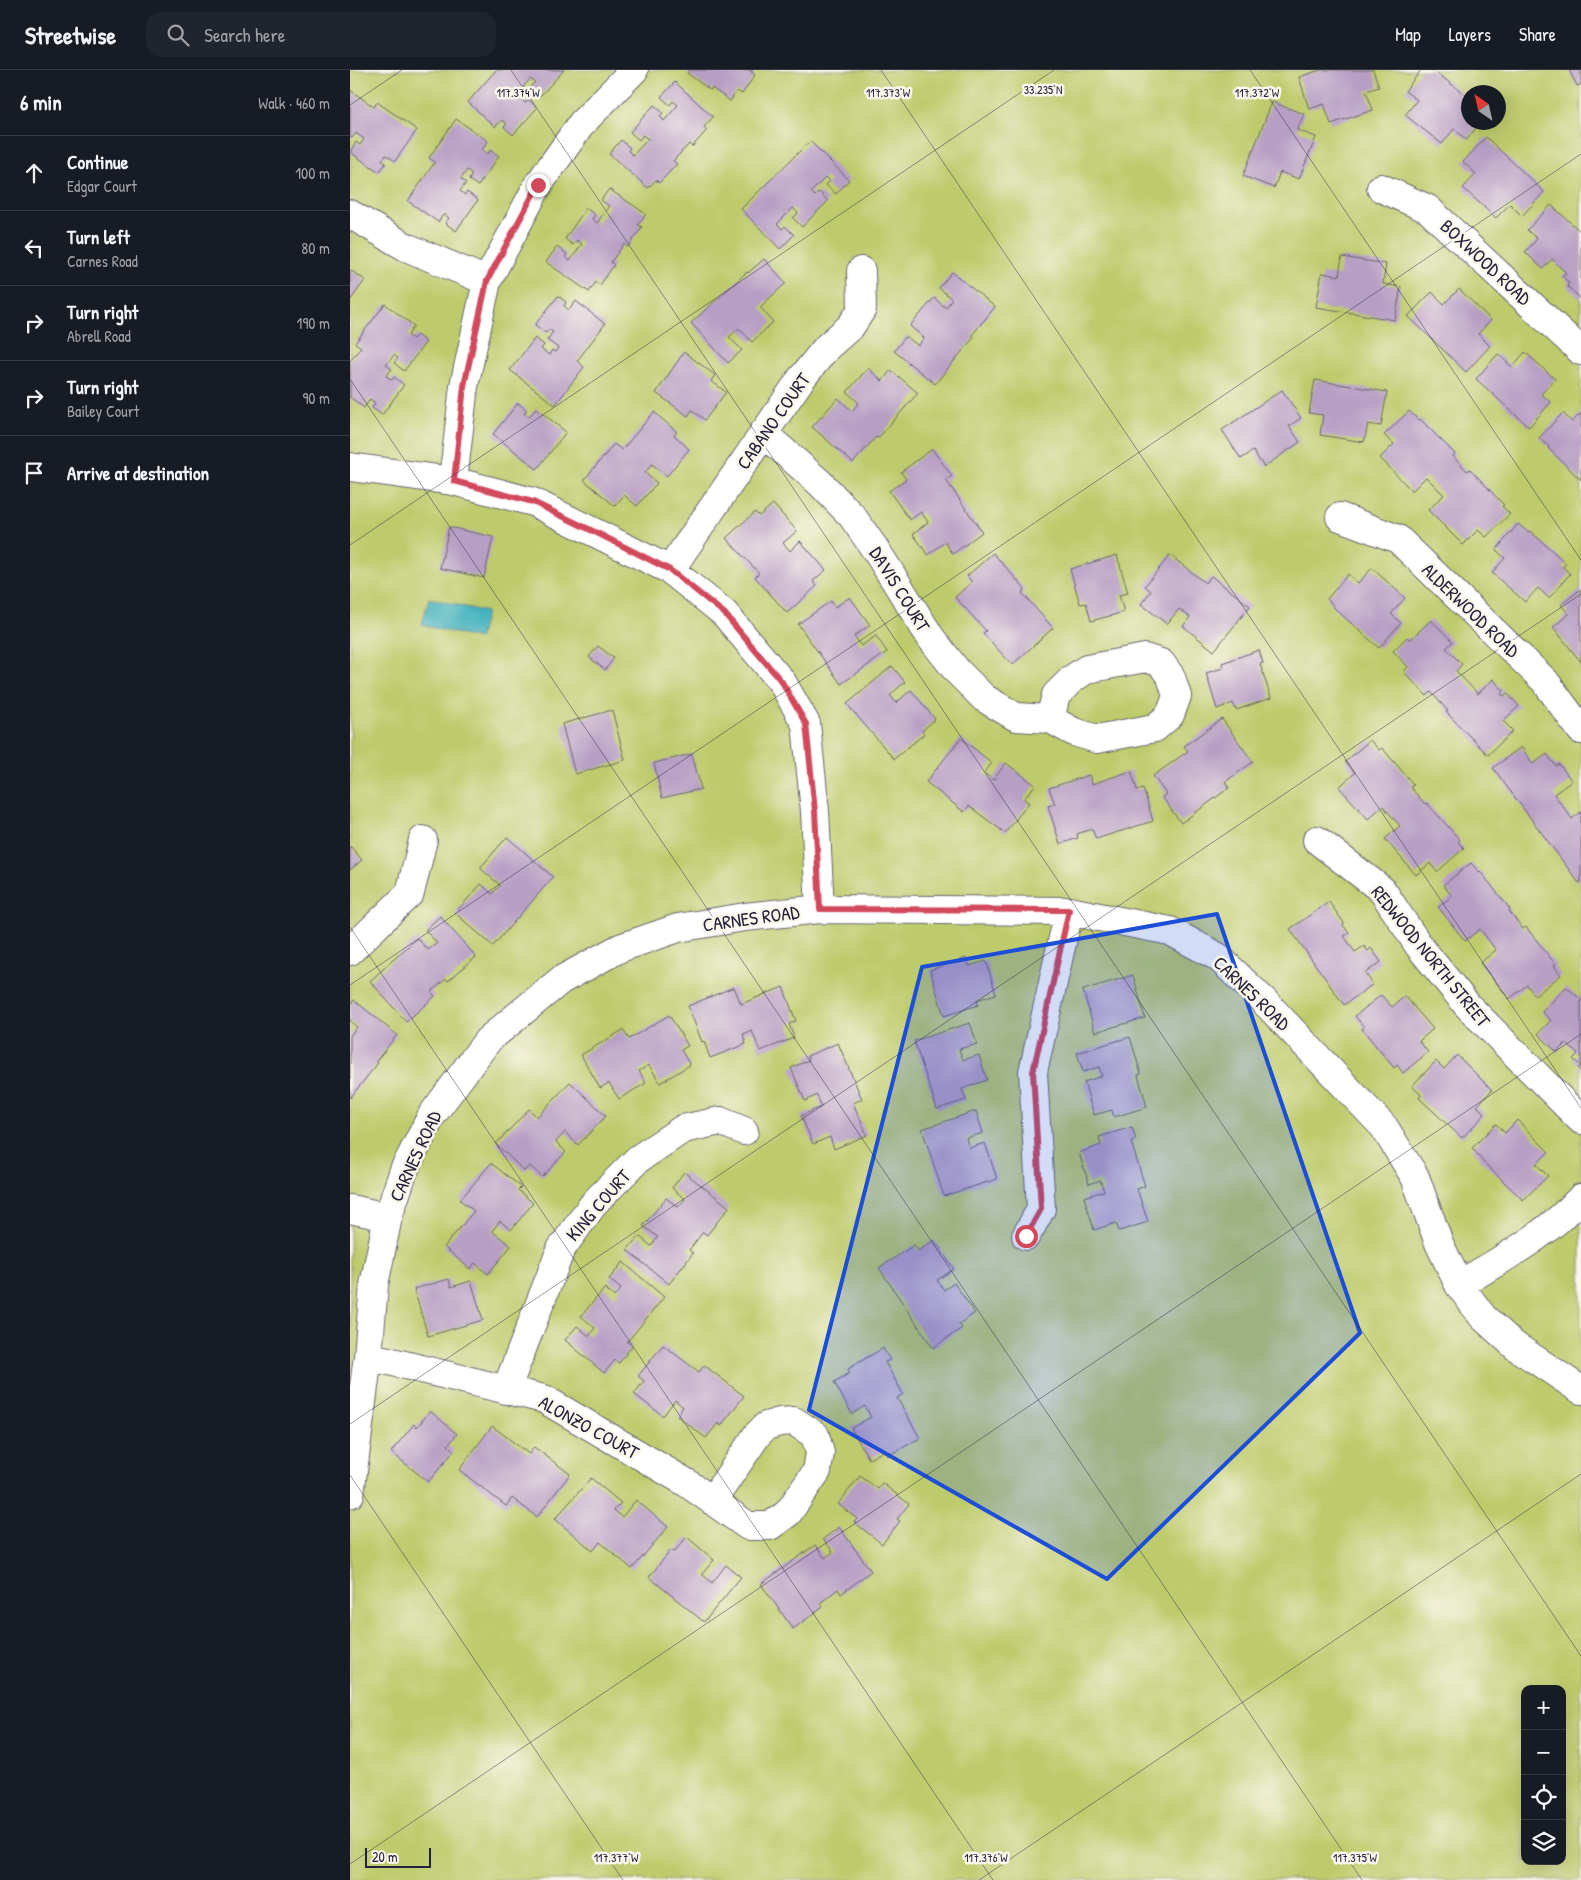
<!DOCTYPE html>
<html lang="en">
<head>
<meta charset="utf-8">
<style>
  :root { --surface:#171b24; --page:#20242c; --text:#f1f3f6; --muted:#9ea1a6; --line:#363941 }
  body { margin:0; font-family:"Patrick Hand",sans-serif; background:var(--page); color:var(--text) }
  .controls { position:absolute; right:15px; bottom:15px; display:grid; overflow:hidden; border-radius:10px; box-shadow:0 5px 20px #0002 }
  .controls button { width:45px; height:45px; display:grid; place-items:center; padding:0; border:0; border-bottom:1px solid var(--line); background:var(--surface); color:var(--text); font:25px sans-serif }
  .compass { position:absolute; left:1111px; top:15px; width:45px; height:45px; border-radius:50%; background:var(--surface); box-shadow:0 5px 20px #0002; rotate:326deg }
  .scale { position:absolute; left:15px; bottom:12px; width:66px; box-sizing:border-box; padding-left:5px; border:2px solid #22223b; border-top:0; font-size:14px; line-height:18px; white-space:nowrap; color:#22223b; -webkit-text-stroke:4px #fbf7ec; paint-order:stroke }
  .stop { position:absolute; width:15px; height:15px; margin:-11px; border:4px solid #d1495b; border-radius:50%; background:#fff }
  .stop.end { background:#d1495b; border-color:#fff; box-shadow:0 1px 5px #0008 }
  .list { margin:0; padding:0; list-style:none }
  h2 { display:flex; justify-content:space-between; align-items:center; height:65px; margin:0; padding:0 20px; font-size:21px }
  h2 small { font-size:16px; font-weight:400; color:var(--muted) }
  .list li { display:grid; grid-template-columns:32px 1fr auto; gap:15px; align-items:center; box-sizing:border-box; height:75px; padding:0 20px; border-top:1px solid var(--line) }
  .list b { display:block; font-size:19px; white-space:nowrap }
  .list p { margin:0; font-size:16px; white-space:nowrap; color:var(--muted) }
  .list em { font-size:16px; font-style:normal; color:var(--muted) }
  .icon { flex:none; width:28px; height:28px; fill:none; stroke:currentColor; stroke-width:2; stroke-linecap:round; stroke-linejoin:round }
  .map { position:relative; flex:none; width:1231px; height:1810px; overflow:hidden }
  header { display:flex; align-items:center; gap:30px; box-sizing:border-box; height:70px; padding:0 25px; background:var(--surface); border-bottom:1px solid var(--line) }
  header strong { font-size:24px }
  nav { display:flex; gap:28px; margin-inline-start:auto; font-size:18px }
  .search { width:350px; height:45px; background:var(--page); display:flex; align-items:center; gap:12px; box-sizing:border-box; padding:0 18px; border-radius:15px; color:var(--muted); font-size:19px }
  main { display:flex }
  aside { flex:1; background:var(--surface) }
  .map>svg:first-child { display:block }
  .green { fill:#becb6c; stroke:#707654; fill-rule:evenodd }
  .water { fill:#44b3be; stroke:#336a7c }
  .building { fill:#b79ec5 }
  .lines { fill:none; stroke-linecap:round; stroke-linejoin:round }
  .minor-casing { stroke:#686569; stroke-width:30 }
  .minor { stroke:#fff; stroke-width:28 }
  .route { stroke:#d1495b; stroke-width:6 }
  .marked { fill:#1d4ed8; fill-opacity:0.2; stroke:#1d4ed8; stroke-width:4; stroke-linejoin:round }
  .ticks { fill:none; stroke:#22223b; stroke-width:1; stroke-opacity:0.45 }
  .labels { text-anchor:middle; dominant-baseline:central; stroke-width:5; stroke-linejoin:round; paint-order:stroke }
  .street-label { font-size:19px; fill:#22223b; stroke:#fbf7ec }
  .ticks-label { font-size:12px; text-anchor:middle; fill:#22223b; stroke:#fbf7ec; stroke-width:5; stroke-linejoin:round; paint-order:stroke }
</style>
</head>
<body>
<header>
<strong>Streetwise</strong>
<div class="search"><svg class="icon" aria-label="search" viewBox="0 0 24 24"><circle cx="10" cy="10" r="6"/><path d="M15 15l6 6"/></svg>Search here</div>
<nav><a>Map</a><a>Layers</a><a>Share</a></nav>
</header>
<main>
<aside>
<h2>6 min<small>Walk · 460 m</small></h2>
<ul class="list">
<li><svg class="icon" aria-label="ahead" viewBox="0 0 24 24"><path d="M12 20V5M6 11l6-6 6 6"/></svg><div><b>Continue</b><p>Edgar Court</p></div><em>100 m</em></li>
<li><svg class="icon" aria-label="left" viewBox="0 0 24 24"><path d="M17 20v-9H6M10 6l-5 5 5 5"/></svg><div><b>Turn left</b><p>Carnes Road</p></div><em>80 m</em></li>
<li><svg class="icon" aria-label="right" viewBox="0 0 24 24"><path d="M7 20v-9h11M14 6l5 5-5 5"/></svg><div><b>Turn right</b><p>Abrell Road</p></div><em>190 m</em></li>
<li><svg class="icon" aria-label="right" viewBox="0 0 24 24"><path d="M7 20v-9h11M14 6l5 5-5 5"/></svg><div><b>Turn right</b><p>Bailey Court</p></div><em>90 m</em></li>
<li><svg class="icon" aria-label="arrive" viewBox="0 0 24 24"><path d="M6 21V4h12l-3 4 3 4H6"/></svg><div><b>Arrive at destination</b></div></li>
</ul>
</aside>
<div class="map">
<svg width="1231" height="1810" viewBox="0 0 1231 1810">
  <rect width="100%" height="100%" fill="#fbf7ec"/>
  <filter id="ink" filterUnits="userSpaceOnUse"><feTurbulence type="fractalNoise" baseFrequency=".02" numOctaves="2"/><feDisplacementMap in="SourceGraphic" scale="10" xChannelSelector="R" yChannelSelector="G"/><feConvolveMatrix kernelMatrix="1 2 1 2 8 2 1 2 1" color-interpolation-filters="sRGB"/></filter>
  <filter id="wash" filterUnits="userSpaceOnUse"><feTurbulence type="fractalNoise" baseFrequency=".0096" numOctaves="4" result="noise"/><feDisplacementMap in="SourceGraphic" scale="20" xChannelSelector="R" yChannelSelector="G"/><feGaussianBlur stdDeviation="1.12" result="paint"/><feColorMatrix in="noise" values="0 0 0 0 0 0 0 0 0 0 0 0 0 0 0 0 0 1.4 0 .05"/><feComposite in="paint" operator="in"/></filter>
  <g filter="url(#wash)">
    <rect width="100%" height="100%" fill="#eae1bf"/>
    <!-- green -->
    <path class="green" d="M0,0H1231V1810H0ZM1118,22H1148V52H1118ZM1175,1619H1212V1791H1175Z"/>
    <!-- water -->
    <path class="water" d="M79,528L136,542L129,569L72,555Z"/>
    <g id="blocks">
      <!-- building -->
      <path class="building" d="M146,0H214L190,26L180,17L185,12L180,9L173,17L178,21L171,29L175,33L179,30L187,38L163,65L154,57L157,54L152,50L145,57L118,32Z
        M339,0H403L401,2L405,5L392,24L387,21L380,31L362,18L360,20L337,3Z
        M970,0H1023L1029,17L1016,21L1023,40L981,54L974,34L959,39L949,7Z
        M1071,0H1083L1118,27V52H1130L1117,70L1104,59L1092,74L1055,45L1067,30L1055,21Z
        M1219,0H1231V14L1227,16Z
        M325,12L363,47L354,57L357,60L342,77L339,74L323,91L327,94L309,113L306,110L298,118L259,84L271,70L280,78L278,81L283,85L298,69L293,65L289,70L280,62L304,35L313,43L310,46L314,51L328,35L323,31L320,35L311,27Z
        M0,20L24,37L27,32L67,60L45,91L36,85L32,90L36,93L29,102L0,82L6,72L10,75L14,69L6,63L2,68L0,67Z
        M922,32L954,44L947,60L966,67L949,109L930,102L924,118L893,106Z
        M106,49L138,71L132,80L138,84L140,80L149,86L128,116L119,110L122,104L117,100L111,109L116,113L110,121L115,125L117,122L128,130L106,161L95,153L99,148L94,144L88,152L58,131L85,92L79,88Z
        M1136,67L1194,122L1172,146L1160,134L1146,148L1113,118L1126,104L1113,92Z
        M460,71L499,110L486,124L476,115L480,111L476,107L461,122L465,126L469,122L478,131L452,157L443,148L448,143L443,138L427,154L432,159L435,156L444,165L430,179L391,139Z
        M259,119L296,144L288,155L292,157L278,177L274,174L261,192L264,195L250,215L246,212L239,222L196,192L207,177L217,184L215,187L220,191L232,174L227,170L223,175L215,169L236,138L245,145L242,149L247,153L259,136L251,130Z
        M1201,135L1231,162V229L1217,216L1219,213L1212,206L1216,203L1202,189L1193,199L1175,182L1187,169L1177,160Z
        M992,187L1036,194L1033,214L1051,217L1045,250L966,237L972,203L989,206Z
        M414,189L436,213L410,237L423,252L402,272L389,258L379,267L392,280L378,293L341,253L397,202L398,203Z
        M0,200L15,210L0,231Z
        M602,202L645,237L622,265L624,267L585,314L544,281L556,266L568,276L574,268L560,256L584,228L596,238L602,229L589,218Z
        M1109,219L1141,250L1128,264L1140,276L1116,302L1058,246L1082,222L1094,234Z
        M208,226L216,232L214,236L219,240L226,231L255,254L227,291L234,297L205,335L160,300L185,268L194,275L191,279L199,285L202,280L205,282L208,278L197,270L203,262L199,259L196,263L185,255Z
        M35,234L64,256L58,265L63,269L67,265L76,272L54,301L44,293L48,288L44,285L36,295L42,299L36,306L42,310L44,307L54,315L32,345L22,338L25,333L20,329L14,338L0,327V291L11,277L5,273Z
        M334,282L365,305L361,311L376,322L355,350L342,340L338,346L306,323Z
        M1175,282L1205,309L1191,324L1201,332L1179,357L1126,309L1148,284L1162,297Z
        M518,298L532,311L541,300L568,323L528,368L526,367L503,393L462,357L488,328L502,341L509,333L497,322Z
        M965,310L1037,322L1031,356L1018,354L1014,372L970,365L973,345L959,343Z
        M932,320L951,348L939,356L950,372L914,397L903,381L891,389L872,360Z
        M168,333L177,340L174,343L179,347L186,338L216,362L187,399L143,364Z
        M1059,341L1069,350L1070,349L1105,384L1103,386L1117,401L1120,399L1154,435L1152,436L1160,444L1136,467L1128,460L1113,475L1078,440L1094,425L1076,407L1062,421L1030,388L1044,374L1034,365Z
        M304,342L327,362L324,365L339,379L317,406L302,394L295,403L307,413L287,436L274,425L265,436L234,410L264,374L272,380Z
        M1213,343L1222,352L1231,343V410L1198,378L1199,377L1189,368Z
        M582,379L602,406L596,410L632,462L603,484L595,472L578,485L563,464L578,452L571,442L560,450L539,421L556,409L551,402Z
        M423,434L447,461L433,473L440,481L450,471L476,500L463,511L467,516L437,543L405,507L409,503L376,468L405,442L409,446Z
        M1168,454L1178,462L1180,461L1216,493L1213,497L1220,504L1199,528L1188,518L1175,532L1142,503L1155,488L1146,480Z
        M99,457L143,467L134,508L90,498Z
        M643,483L675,519L672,523L703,558L662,595L633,563L636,561L605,527L622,512L617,506Z
        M767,485L778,523L769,525L774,542L741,551L736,533L730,534L720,499Z
        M820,485L855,513L861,506L900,536L864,581L833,556L840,547L829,539L817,554L791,534L801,521L795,516Z
        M1022,498L1055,528L1041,544L1051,553L1029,578L983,537L984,536L977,529L998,504L1008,513Z
        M1231,519V592L1203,557L1219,544L1211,535Z
        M500,527L520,555L504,566L511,576L526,566L537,582L491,614L448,554L481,531L485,537Z
        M1081,550L1103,572L1096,578L1112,594L1106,601L1128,624L1143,609L1154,621L1151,624L1154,626L1157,623L1169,636L1153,651L1163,661L1138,685L1096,642L1098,641L1081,622L1077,626L1054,602L1058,597L1043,581L1057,567L1060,570Z
        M248,576L264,588L255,600L239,587Z
        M909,580L913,593L910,594L921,628L886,640L883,633L867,639L856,603L873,598L872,593Z
        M542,596L555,612L540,625L546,633L561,620L585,649L572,661L574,664L544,689L497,634Z
        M262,640L275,690L225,704L212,654Z
        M872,649L903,692L875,712L879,718L831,753L812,727L816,724L803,706L838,681L834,676Z
        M611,668L642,693L634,703L643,710L656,693L685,715L674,729L679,733L655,763L619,736L614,742L576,712Z
        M1020,670L1029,680L1032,678L1064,715L1060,717L1075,734L1077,733L1110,770L1108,772L1114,778L1087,802L1080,793L1066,805L1035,769L1050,756L1033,736L1018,749L989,717L1005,703L995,692Z
        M1171,677L1183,694L1197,684L1206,696L1209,694L1222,711L1204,724L1222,749L1231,742V812L1229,813L1143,698Z
        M342,684L351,719L312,728L304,693Z
        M781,701L787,720L793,718L803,751L746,769L742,759L727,764L728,768L710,774L698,736L705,734L699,718L739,705L742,714Z
        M157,767L203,807L143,876L105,843L131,814L142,824L150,815L130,798Z
        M0,776L12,790L0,800Z
        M1121,793L1129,802L1130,801L1160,839L1159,841L1173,859L1176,857L1206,895L1204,896L1211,905L1185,926L1177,915L1159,929L1130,893L1146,880L1130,859L1115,871L1088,837L1102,826L1093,815Z
        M979,832L994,853L993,855L999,863L994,866L1005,882L1014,876L1018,881L1021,878L1031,892L1015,903L1023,914L994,935L940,859Z
        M90,846L126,887L98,911L96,909L81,922L85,926L56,952L20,911L67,868L78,880L87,873L75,860Z
        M616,888L619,896L636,891L646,924L627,930L628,935L594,946L580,900Z
        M783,905L795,948L745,962L733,920Z
        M384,917L391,934L433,917L446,951L439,954L444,968L410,981L402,961L393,964L396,974L360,988L354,971L352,972L338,936Z
        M1216,917L1231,929V1001L1228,998L1231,996L1223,989L1228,984L1216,973L1207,982L1188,964L1201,950L1192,942Z
        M1031,925L1042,937L1055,926L1083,959L1069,971L1078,982L1053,1003L1047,995L1044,998L1012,959L1014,957L1005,946Z
        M4,930L47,965L26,991L28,993L0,1028V966L7,957L0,951V935Z
        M319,945L338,976L331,980L340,995L310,1013L299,995L289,1001L296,1013L269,1029L259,1013L250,1018L231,985L273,960L279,969Z
        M620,953L627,974L609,979L613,990L629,985L637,1010L612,1019L616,1030L587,1039L564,971Z
        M780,967L791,1004L788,1005L797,1037L764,1047L762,1040L744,1045L734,1012L752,1006L749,997L733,1002L727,983Z
        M488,973L512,1029L503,1033L517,1065L484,1079L480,1067L463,1074L451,1046L471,1037L467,1025L455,1031L441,998L459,990L457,986Z
        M1107,985L1142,1020L1127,1036L1135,1044L1112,1068L1069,1028L1071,1025L1062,1016L1086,991L1094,999Z
        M220,1012L256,1046L228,1075L215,1062L206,1072L216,1082L192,1107L180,1096L174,1101L146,1074L179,1039L187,1047Z
        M626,1041L633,1063L616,1068L619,1078L635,1073L647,1109L594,1126L572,1059Z
        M1167,1050L1199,1082L1186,1094L1198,1106L1173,1130L1130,1089L1131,1088L1122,1078L1146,1054L1155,1063Z
        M782,1057L786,1070L781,1072L795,1116L787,1119L798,1152L769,1161L766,1153L744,1160L734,1127L754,1121L750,1110L739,1114L729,1083L751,1075L749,1067Z
        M141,1093L171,1117L168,1120L183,1133L161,1160L150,1151L142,1161L161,1176L138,1204L125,1193L120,1199L94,1177L124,1141L110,1130Z
        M334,1102L379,1137L357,1165L353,1162L339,1180L343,1183L319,1214L277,1180L289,1166L301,1176L308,1167L293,1156L316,1128L328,1137L335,1129L322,1118Z
        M584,1170L604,1199L587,1210L594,1220L604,1213L625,1243L609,1254L612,1258L583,1278L529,1198L564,1175L568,1181Z
        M273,1192L314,1227L277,1272L282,1276L269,1293L265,1290L254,1303L215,1270L227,1256L239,1266L245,1258L231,1246L255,1218L264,1227L271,1219L259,1209Z
        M99,1209L101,1217L121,1211L133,1250L78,1266L64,1219Z
        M313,1275L349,1302L354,1295L394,1326L371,1356L368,1353L356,1368L327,1346L333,1337L325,1330L313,1346L284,1324L294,1311L288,1306Z
        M533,1278L540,1290L535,1292L553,1324L547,1328L570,1368L538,1386L535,1380L519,1389L501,1358L521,1347L515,1336L502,1344L484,1312L500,1303L498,1299Z
        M80,1341L107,1364L98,1375L104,1381L78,1412L41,1382L64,1354L67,1357Z
        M142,1356L179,1384L184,1377L220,1404L187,1447L162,1428L156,1436L109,1400Z
        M510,1406L528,1419L532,1413L559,1434L547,1449L550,1451L532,1474L504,1452L507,1449L488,1434Z
        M241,1408L271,1433L264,1440L272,1447L286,1430L318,1457L282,1499L250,1472L243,1481L205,1449Z
        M489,1457L521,1501L491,1524L488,1519L470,1533L473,1537L443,1559L411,1514L465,1475L475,1488L483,1482L473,1469Z
        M337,1467L364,1490L352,1504L362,1513L376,1495L391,1507L354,1552L299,1507L321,1480L324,1482Z"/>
    </g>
  </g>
  <g filter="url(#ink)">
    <use href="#blocks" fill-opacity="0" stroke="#686569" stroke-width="1"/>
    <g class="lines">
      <defs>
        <path id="minor" d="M1031,118L1078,139L1231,281
          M0,144L56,177L137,211
          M413,363L470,413L502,446L529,485L581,568L607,601L634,628L666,647L700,649L724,662L747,669L805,658L820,645L827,626L821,607L811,593L795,588L737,599L722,609L706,625L700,649
          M0,397L103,411L183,432L320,500L374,543L432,612L456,654L465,741L470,839
          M103,411L114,316L137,211L188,115L232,53L284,0
          M990,447L1048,469L1195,611L1231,660
          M320,500L451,309L477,277L501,256L512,239L511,201
          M967,770L1032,820L1069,876L1117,935L1231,1050
          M0,881L60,823L73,770
          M0,1139L38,1147
          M676,1166L691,1139L683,1002L719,841
          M1109,1215C1152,1189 1197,1165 1231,1128
          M18,1286L194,1329L337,1413L398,1456H420L438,1443L467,1401L470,1383L465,1365L444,1351L430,1352L416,1356L407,1365L362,1431
          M156,1320L211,1179L245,1132L288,1089L333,1059L370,1051L394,1061
          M0,1424L18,1286L24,1215L38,1147L54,1100L82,1045L138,970L211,910L270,878L328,858L395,847L470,839L719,841L820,861L868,887L913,930L1034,1057L1065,1107L1089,1173L1109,1215L1133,1247L1165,1276L1231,1320"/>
      </defs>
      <!-- minor casing -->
      <use href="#minor" class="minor-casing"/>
      <!-- minor -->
      <use href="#minor" class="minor"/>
    </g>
  </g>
  <g class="lines" filter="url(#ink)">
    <!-- route -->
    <path class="route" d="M188,115L137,211L114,316L104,411L183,432L249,464L320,500L374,543L432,612L456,654L465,741L470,839L719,840L683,1002L691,1139L676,1166"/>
  </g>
  <!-- marked area -->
  <path class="marked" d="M867,844L1010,1263L757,1509L459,1340L572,897Z"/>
  <!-- ticks -->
  <path class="ticks" d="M161,0L1231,1586M531,0L1231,1038M900,0L1231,490M0,35L52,0M0,309L1012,1810M0,475L704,0M0,857L643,1810M0,915L1231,84M0,1354L1231,524M0,1405L273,1810M0,1794L1231,964M629,1810L1231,1404"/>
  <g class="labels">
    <!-- street labels -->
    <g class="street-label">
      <text transform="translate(1136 192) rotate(43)">BOXWOOD ROAD</text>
      <text transform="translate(423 351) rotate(-55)">CABANO COURT</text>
      <text transform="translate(550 519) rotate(58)">DAVIS COURT</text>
      <text transform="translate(1121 540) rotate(44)">ALDERWOOD ROAD</text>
      <text transform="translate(401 848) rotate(-8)">CARNES ROAD</text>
      <text transform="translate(1081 886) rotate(51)">REDWOOD NORTH STREET</text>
      <text transform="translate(902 923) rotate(44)">CARNES ROAD</text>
      <text transform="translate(65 1086) rotate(-65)">CARNES ROAD</text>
      <text transform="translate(248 1135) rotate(-49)">KING COURT</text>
      <text transform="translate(239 1357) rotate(29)">ALONZO COURT</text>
    </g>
  </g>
  <g class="ticks-label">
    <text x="693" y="24">33.235°N</text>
    <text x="168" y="27">117.374°W</text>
    <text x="538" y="27">117.373°W</text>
    <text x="907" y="27">117.372°W</text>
    <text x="266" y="1792">117.377°W</text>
    <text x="636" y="1792">117.376°W</text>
    <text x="1005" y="1792">117.375°W</text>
  </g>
</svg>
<div class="controls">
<button>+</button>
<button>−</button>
<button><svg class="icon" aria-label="locate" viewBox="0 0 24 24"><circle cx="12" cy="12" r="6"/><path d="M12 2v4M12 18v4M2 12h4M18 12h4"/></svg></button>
<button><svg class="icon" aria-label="layers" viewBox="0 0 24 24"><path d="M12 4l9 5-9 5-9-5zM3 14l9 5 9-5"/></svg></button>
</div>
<svg class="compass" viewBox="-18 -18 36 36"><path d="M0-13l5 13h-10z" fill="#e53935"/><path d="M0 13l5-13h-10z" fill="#9ea1a6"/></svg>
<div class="scale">20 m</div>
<div class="stop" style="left:676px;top:1166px"></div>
<div class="stop end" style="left:188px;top:115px"></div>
</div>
</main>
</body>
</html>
